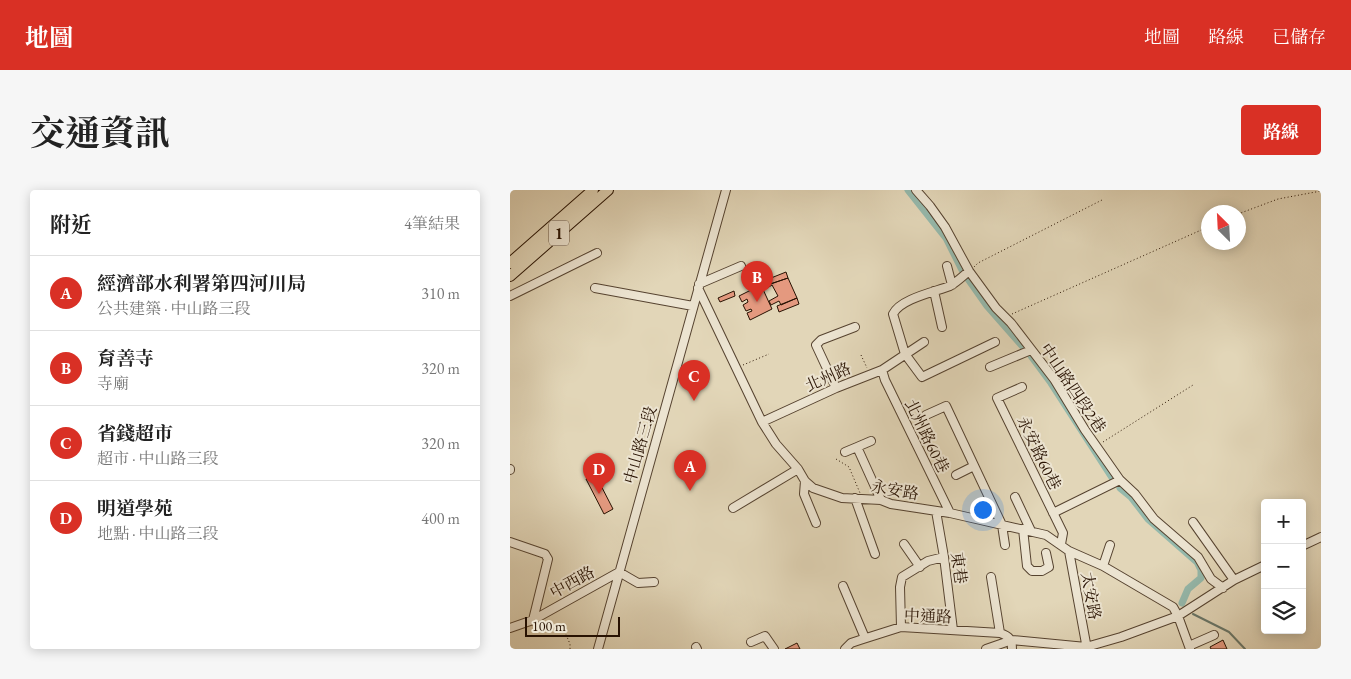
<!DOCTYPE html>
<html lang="zh-TW">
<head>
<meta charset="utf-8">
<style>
  :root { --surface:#fff; --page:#f6f6f6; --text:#222; --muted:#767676; --line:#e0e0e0; --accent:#d93025 }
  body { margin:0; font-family:"EB Garamond","Noto Serif TC",serif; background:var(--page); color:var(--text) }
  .controls { position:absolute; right:15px; bottom:15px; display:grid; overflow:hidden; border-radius:5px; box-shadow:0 2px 12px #0003 }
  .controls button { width:45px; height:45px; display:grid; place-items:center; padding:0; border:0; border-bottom:1px solid var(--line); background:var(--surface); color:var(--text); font:25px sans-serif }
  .compass { position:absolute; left:691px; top:15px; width:45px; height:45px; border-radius:50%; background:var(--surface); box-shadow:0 2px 12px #0003; rotate:336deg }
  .scale { position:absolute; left:15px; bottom:12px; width:95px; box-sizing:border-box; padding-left:5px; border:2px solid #281202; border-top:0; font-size:14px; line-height:18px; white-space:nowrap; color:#281202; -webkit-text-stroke:4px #ece4d1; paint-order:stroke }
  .you { position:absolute; left:472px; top:319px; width:18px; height:18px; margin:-12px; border:4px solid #fff; border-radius:50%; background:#1a73e8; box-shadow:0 0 0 8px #1a73e833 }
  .badge { display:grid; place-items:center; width:32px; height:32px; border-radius:50%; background:var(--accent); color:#fff; font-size:16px; font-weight:700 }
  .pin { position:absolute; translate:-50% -41px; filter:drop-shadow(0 1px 2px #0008) }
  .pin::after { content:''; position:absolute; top:26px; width:18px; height:15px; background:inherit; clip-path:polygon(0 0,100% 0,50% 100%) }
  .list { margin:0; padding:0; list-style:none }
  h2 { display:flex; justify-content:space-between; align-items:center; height:65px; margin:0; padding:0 20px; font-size:21px }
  h2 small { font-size:16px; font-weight:400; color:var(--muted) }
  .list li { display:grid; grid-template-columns:32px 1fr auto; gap:15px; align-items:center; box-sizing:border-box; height:75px; padding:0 20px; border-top:1px solid var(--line) }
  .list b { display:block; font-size:19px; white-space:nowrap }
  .list p { margin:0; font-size:16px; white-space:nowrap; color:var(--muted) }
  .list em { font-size:16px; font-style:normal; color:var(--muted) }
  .icon { flex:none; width:28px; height:28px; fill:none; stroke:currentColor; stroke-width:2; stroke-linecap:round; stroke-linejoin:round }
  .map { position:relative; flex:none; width:811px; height:459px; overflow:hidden; border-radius:5px }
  header { display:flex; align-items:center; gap:30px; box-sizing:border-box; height:70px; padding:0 25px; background:var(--accent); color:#fff }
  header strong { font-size:24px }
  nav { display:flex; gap:28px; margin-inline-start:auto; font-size:18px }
  .intro { display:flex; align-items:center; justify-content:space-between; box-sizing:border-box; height:120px; padding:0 30px }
  h1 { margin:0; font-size:35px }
  .button { padding:12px 22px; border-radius:5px; background:var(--accent); color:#fff; font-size:18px; font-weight:700 }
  main { display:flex; gap:30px; padding:0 30px }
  aside { flex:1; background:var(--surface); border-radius:5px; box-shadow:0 2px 12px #0003 }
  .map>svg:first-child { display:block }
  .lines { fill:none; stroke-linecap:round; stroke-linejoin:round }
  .stream { stroke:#697668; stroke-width:2 }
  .canal { stroke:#95b9ac; stroke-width:7 }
  .building { fill:#e4997f; stroke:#281202 }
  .minor-casing { stroke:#564330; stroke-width:10 }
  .major-casing { stroke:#281202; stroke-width:12 }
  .path { stroke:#281202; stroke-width:1; stroke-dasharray:1 2.5; stroke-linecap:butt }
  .minor { stroke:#ece4d1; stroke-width:8 }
  .major { stroke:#e2d6b8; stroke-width:10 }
  .labels { text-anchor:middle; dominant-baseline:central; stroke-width:4; stroke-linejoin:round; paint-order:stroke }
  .shield { fill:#ece4d1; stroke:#635140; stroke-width:1 }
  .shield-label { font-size:15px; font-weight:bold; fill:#281202 }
  .street-label { font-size:16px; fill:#281202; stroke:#ece4d1 }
</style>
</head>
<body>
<header>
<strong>地圖</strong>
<nav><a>地圖</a><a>路線</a><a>已儲存</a></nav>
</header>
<div class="intro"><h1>交通資訊</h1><a class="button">路線</a></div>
<main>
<aside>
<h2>附近<small>4筆結果</small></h2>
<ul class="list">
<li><span class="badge">A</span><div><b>經濟部水利署第四河川局</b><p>公共建築 · 中山路三段</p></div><em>310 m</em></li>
<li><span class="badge">B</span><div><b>育善寺</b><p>寺廟</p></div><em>320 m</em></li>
<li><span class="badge">C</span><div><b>省錢超市</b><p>超市 · 中山路三段</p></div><em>320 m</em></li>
<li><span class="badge">D</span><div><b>明道學苑</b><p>地點 · 中山路三段</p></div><em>400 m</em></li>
</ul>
</aside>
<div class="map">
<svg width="811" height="459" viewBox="0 0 811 459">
  <rect width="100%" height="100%" fill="#e2d6b8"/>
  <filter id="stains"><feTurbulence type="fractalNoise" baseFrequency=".004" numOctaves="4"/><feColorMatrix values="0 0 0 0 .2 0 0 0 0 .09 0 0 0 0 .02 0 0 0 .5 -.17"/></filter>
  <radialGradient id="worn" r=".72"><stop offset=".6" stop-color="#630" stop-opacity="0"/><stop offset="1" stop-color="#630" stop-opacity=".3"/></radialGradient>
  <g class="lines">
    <!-- stream -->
    <path class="stream" d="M683,424L719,442L735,459"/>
    <!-- canal -->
    <path class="canal" d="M398,0L436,48L452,80
      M458,89L477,116L514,158
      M521,166L541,193L603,289
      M610,298L621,307L638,329L687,372L691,380V388L678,399L672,413"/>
  </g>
  <!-- building -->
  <path class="building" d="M276,82L278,88L257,95L256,90Z
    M278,88L287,108L271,115L269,111L261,115L259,111L268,106L262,95L254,100L252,97Z
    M251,95L262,119L240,130L237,123L242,121L241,119L236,121L233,115L238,112L237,109L232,112L229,106Z
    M224,101L225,106L210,112L208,108Z
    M287,108L289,114L269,122L267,116Z
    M85,284L103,319L94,324L76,289Z
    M713,450L717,459H701L700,457Z
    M287,453L290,459H275Z"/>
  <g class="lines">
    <defs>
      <path id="minor" d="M406,0L420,16L435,37L459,81L486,118L501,133L544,189L575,240L610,290L625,304L644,329L688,367L701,389L713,398
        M437,76L442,95
        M459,81C453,86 447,92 440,96C424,102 390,109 383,124L395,164L412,187L485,152
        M189,94L231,76
        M85,98L183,116
        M188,98L252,232L266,254L288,279L295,291L303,298L332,308L371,310L381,314L440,323L536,345L559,361L593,376L663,417L668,426L680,459
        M424,101L432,137
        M0,106L87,63
        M480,177L521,160
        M372,180L375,190L440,323
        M512,197L487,208L553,343L551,354
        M326,198L306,155L311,150L345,137
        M416,225L436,216L492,335L495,355
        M252,232L326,198L372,180L414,152
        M361,251L347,257L371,310
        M335,262L347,257
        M0,279V280
        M446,285L464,276
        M295,291L294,304L306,333
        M505,307L521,341
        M345,308L365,364
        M223,318L288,279
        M426,321L434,367L443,440
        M543,323L610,290
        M683,332L724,390
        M513,339L517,376L522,381H532L539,377L536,363
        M0,352L35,364L38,369L23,430
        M394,354L410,377
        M792,356L811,347
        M559,361L577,459
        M593,376L600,355
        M481,387L490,443
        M333,396L355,448
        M391,437L390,397L392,387L418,371L434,367
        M0,438L23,430L109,382L128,393L144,392
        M241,452L255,446L264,459
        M679,456L704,445
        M186,457L187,459
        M88,459L216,0
        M335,459L341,453L350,450L391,437L490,443C499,446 502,449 502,459
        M476,459L502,450L576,457L611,447L668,426L724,390L755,375"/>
      <path id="major" d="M0,73L83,0
        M0,86L98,0"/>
    </defs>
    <!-- minor casing -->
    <use href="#minor" class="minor-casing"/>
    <!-- major casing -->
    <use href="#major" class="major-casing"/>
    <!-- path -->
    <path class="path" d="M728,24L768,9L811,1
      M464,77L468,73L592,10
      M502,124L698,37
      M351,165L357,178
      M233,175L259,164
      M593,252L683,195
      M326,269L339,277L350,303
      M52,435L60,454V459"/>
    <!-- minor -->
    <use href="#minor" class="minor"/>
    <!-- major -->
    <use href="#major" class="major"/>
  </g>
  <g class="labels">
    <!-- shield labels -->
    <rect class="shield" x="39" y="30.5" width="20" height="25" rx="4"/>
    <g class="shield-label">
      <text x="49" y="43">1</text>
    </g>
    <!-- street labels -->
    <g class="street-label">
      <text transform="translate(318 187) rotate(-24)">北州路</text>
      <text transform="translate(563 198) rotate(56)">中山路四段2巷</text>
      <text transform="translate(417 246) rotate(64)">北州路60巷</text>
      <text transform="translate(130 255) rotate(-74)">中山路三段</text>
      <text transform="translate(529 263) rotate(64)">永安路60巷</text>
      <text transform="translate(385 300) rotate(10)">永安路</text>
      <text transform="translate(449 378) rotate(82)">東巷</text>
      <text transform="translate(62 392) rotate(-29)">中西路</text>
      <text transform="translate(581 406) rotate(80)">太安路</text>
      <text transform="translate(418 426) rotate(2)">中通路</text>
    </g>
  </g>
  <rect width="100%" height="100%" filter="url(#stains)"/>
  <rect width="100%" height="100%" fill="url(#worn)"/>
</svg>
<div class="controls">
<button>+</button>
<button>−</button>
<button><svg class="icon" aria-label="layers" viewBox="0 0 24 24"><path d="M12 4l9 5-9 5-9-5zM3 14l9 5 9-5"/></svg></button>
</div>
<svg class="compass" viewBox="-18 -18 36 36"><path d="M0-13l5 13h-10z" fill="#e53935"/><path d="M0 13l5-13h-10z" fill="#767676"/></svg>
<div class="scale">100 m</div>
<div class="you"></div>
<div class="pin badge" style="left:180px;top:301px">A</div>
<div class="pin badge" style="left:247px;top:112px">B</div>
<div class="pin badge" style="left:184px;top:211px">C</div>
<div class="pin badge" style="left:89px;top:304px">D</div>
</div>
</main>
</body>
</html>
